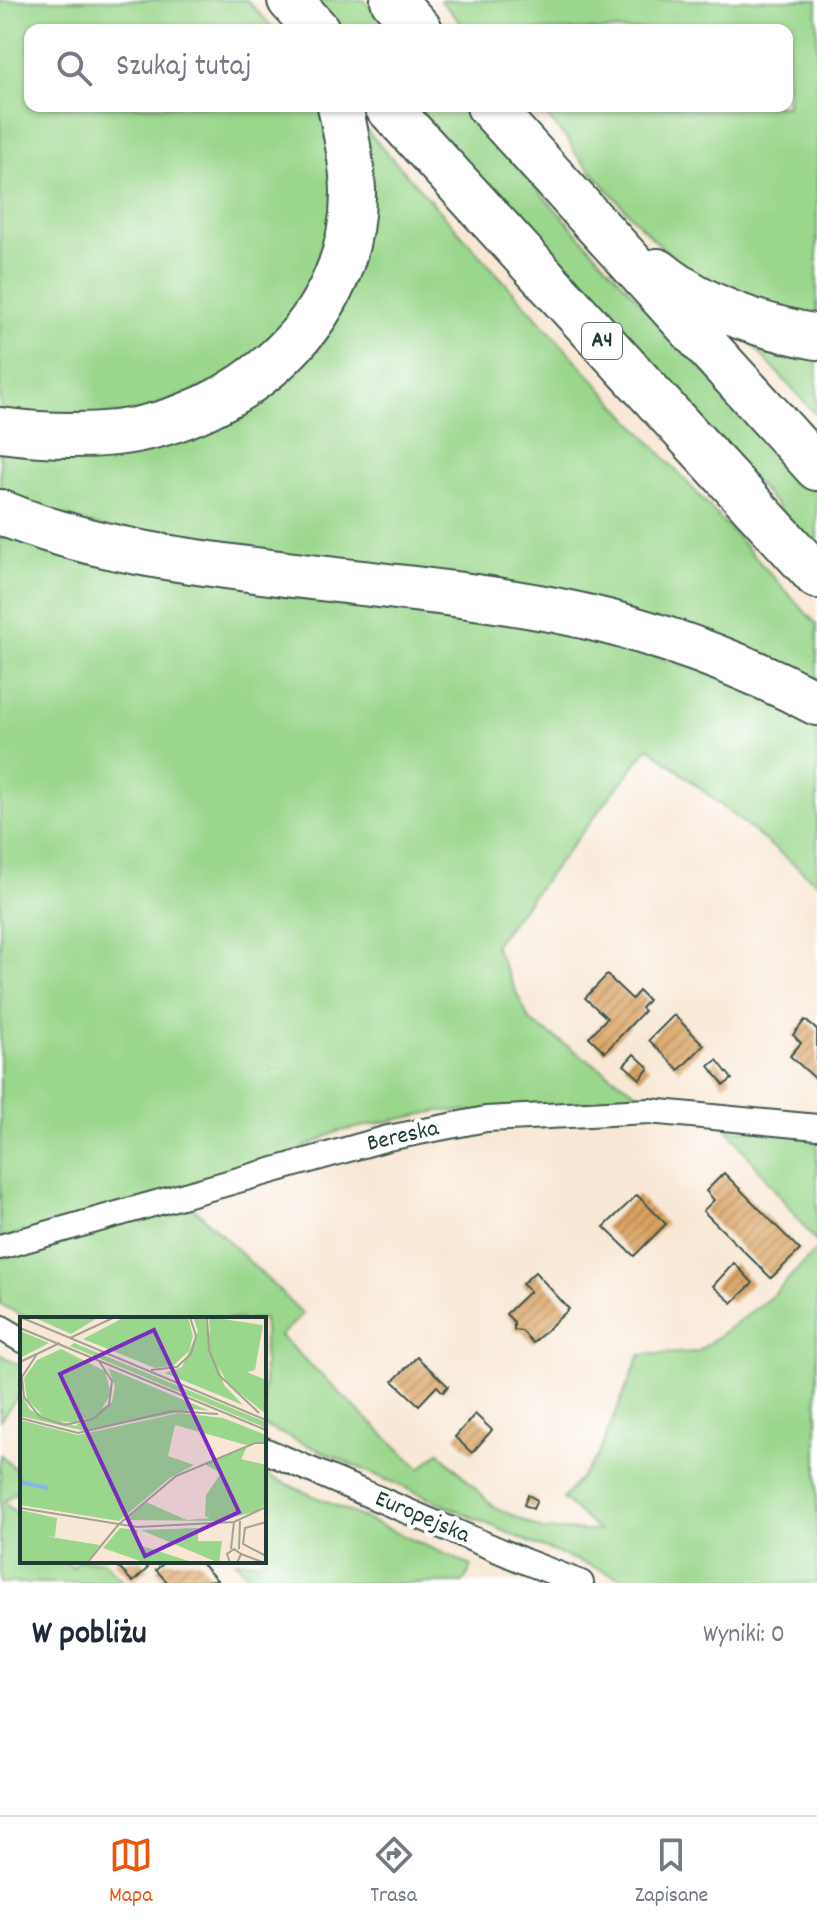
<!DOCTYPE html>
<html lang="pl">
<head>
<meta charset="utf-8">
<style>
  :root { --surface:#fff; --page:#f2f2f3; --text:#1f2937; --muted:#747a83; --line:#e0e1e3; --accent:#ea580c }
  body { margin:0; font-family:Dekko,sans-serif; background:var(--page); color:var(--text) }
  .list { margin:0; padding:0; list-style:none }
  h2 { display:flex; justify-content:space-between; align-items:center; height:104px; margin:0; padding:0 32px; font-size:34px }
  h2 small { font-size:26px; font-weight:400; color:var(--muted) }
  .icon { flex:none; width:44px; height:44px; fill:none; stroke:currentColor; stroke-width:2; stroke-linecap:round; stroke-linejoin:round }
  .map { position:relative; flex:none; width:817px; height:1583px; overflow:hidden }
  .search { position:absolute; background:var(--surface); box-shadow:0 2px 6px #0004; left:24px; right:24px; top:24px; height:88px; display:flex; align-items:center; gap:20px; box-sizing:border-box; padding:0 28px; border-radius:16px; color:var(--muted); font-size:30px }
  .sheet { height:232px; background:var(--surface) }
  nav { display:flex; justify-content:space-around; align-items:center; box-sizing:border-box; height:112px; border-top:2px solid var(--line); background:var(--surface); font-size:22px; color:var(--muted) }
  nav a { display:grid; justify-items:center; gap:4px }
  nav .on { color:var(--accent) }
  .map>svg:first-child { display:block }
  .green { fill:#9ad68b; stroke:#5c8a60; stroke-width:2 }
  .building { fill:url(#building-hatch) }
  .lines { fill:none; stroke-linecap:round; stroke-linejoin:round }
  .street-casing { stroke:#40564c; stroke-width:28 }
  .highway-casing { stroke:#40564c; stroke-width:48 }
  .street { stroke:#fff; stroke-width:24 }
  .highway { stroke:#fff; stroke-width:44 }
  .labels { text-anchor:middle; dominant-baseline:central; stroke-width:8; stroke-linejoin:round; paint-order:stroke }
  .shield { fill:#fff; stroke:#627771; stroke-width:2 }
  .shield-label { font-size:22px; font-weight:bold; fill:#1f3d34 }
  .street-label { font-size:24px; fill:#1f3d34; stroke:#fff }
  .inset-river { fill:none; stroke:#81b6ef; stroke-width:4 }
  .inset-road { fill:none; stroke:#a1a394; stroke-width:2 }
  .view { fill:#7b2cbf; fill-opacity:0.15; stroke:#7b2cbf; stroke-width:4 }
  .inset-edge { fill:none; stroke:#1f3d34; stroke-width:4 }
</style>
</head>
<body>
<div class="map">
<svg width="817" height="1583" viewBox="0 0 817 1583">
  <defs>
    <pattern id="building-hatch" width="6" height="6" patternUnits="userSpaceOnUse" patternTransform="scale(2)"><rect width="6" height="6" fill="#daa260"/><path d="M-1 1l2-2M0 6l6-6M5 7l2-2" fill="none" stroke="#b08550"/></pattern>
  </defs>
  <rect width="100%" height="100%" fill="#fff"/>
  <filter id="ink" filterUnits="userSpaceOnUse"><feTurbulence type="fractalNoise" baseFrequency=".0125" numOctaves="2"/><feDisplacementMap in="SourceGraphic" scale="16" xChannelSelector="R" yChannelSelector="G"/><feConvolveMatrix kernelMatrix="1 2 1 2 8 2 1 2 1" color-interpolation-filters="sRGB"/></filter>
  <filter id="wash" filterUnits="userSpaceOnUse"><feTurbulence type="fractalNoise" baseFrequency=".006" numOctaves="4" result="noise"/><feDisplacementMap in="SourceGraphic" scale="32" xChannelSelector="R" yChannelSelector="G"/><feGaussianBlur stdDeviation="1.8" result="paint"/><feColorMatrix in="noise" values="0 0 0 0 0 0 0 0 0 0 0 0 0 0 0 0 0 1.4 0 .05"/><feComposite in="paint" operator="in"/></filter>
  <g filter="url(#wash)">
    <rect width="100%" height="100%" fill="#f8e7d4"/>
    <!-- green -->
    <path class="green" d="M0,0H247L275,30H30V106H324L338,168L328,259L257,362L144,414L0,417Z
      M316,0H364L392,30H343Z
      M440,0H817V317L774,311L695,279L645,231L575,153L569,141L537,106H787V30H467Z
      M412,106H461L817,495V550Z
      M358,121L817,625V690L146,540L0,497V443L38,446L302,355Z
      M753,346L817,357V416Z
      M0,525L571,629L719,677L817,724V883L649,747L494,945L530,1021L651,1102L483,1111H439L336,1132L279,1160L0,1239Z
      M727,1129L817,1136V1243Z
      M190,1204L303,1314L280,1336L420,1469L439,1452L493,1506L543,1530L599,1531L563,1499L598,1456L640,1355L697,1352L771,1297L817,1249V1583H636L531,1543L264,1426V1319H28L0,1304V1259Z
      M0,1354L22,1367V1391L0,1420Z
      M0,1454L22,1476V1487L4,1502L22,1519V1561H65L72,1568L79,1561H103L125,1583H0Z
      M264,1474L472,1566L463,1583H254L235,1561H264Z"/>
    <g id="blocks">
      <!-- building -->
      <path class="building" d="M607,975L632,999L639,991L648,1000L641,1008L644,1011L605,1052L589,1037L607,1018L585,998Z
        M674,1015L704,1045L679,1070L649,1040Z
        M805,1020L817,1030V1080L790,1056L801,1043L793,1035Z
        M634,1054L649,1068L640,1079L624,1065Z
        M717,1060L732,1079L724,1085L709,1066Z
        M724,1173L800,1250L771,1278L703,1211L714,1200L706,1191Z
        M637,1195L666,1224L634,1256L604,1227Z
        M734,1263L753,1283L732,1303L713,1286Z
        M535,1272L569,1309L533,1343L522,1331L514,1330V1322L506,1314L530,1291L522,1284Z
        M417,1357L448,1386L443,1392L437,1386L419,1405L393,1381Z
        M475,1414L492,1430L472,1453L455,1437Z
        M528,1495L537,1500L533,1509L524,1505Z
        M112,1561H141L148,1568L133,1582Z
        M166,1561H199L218,1581L168,1583L156,1570Z"/>
    </g>
  </g>
  <g filter="url(#ink)">
    <use href="#blocks" fill-opacity="0" stroke="#40564c" stroke-width="2"/>
    <g class="lines">
      <defs>
        <path id="street" d="M0,1247L388,1138L486,1119L649,1111L817,1127
          M0,1327L22,1340
          M264,1450L524,1561L581,1583"/>
        <path id="highway" d="M290,0L317,30
          M393,0L420,30
          M387,106L817,576
          M489,106L817,468
          M658,271C702,307 762,327 817,337
          M0,430C38,435 77,437 116,433C239,418 355,322 353,190C352,162 346,134 340,106
          M0,512C95,552 200,563 302,576C386,586 471,594 555,610C646,628 735,660 817,703"/>
      </defs>
      <!-- street casing -->
      <use href="#street" class="street-casing"/>
      <!-- highway casing -->
      <use href="#highway" class="highway-casing"/>
      <!-- street -->
      <use href="#street" class="street"/>
      <!-- highway -->
      <use href="#highway" class="highway"/>
    </g>
  </g>
  <g class="labels">
    <!-- shield labels -->
    <rect class="shield" x="582" y="323" width="40" height="36" rx="6"/>
    <g class="shield-label">
      <text x="602" y="341">A4</text>
    </g>
    <!-- street labels -->
    <g class="street-label">
      <text transform="translate(403 1137) rotate(-13)">Bereska</text>
      <text transform="translate(422 1518) rotate(23)">Europejska</text>
    </g>
  </g>
  <!-- overview -->
  <g transform="translate(20 1317)">
    <rect width="246" height="246" fill="#f8e7d4"/>
    <path d="M13,0H79L51,17ZM105,0H168L173,19L169,34L153,49L135,51L63,22ZM173,0H185L204,68L223,88L145,56L162,50L178,14ZM189,0L243,8L235,53L227,55L246,63V97L207,66L191,33ZM0,14L29,26L0,41ZM54,26L246,105V111L50,29ZM41,32L85,54L91,77L79,96L54,106L26,101L7,83L4,61L17,43ZM88,51L190,94L175,92L65,114L0,99V75L10,93L55,109L92,85L95,69ZM159,96L203,101L246,118V125L226,128L155,108L148,139L174,148L150,161L99,204L0,188V103L58,118ZM227,130L221,142L246,148V187L237,194L200,204L105,203L126,185L167,203L190,201L185,199L186,178L201,156L184,147ZM0,193L37,201L35,220L24,219L80,228L66,246H0ZM100,211L118,213L116,223L122,229L175,246H126L83,231ZM178,211V224H202L199,246L121,213Z" fill="#9ad68b"/>
    <path class="inset-river" d="M0,165L28,171"/>
    <path class="inset-road" d="M0,0L246,103M187,0L189,33L199,58L239,96M0,11L246,113M50,21L95,0M17,37L2,60L4,80L20,100L44,108L73,102L89,88L92,64L79,44M0,45L40,26M131,53L157,50L171,37L176,19L170,0M0,101L58,116L152,94L198,97M0,191L117,210L214,205L246,190M246,205L225,211L223,227L246,239M211,232L214,205M219,232L220,204M221,237L245,246M67,246L98,208L156,159L235,126H246M210,246L207,237L214,232L221,237L217,246"/>
    <path class="view" d="M134,13L219,195L125,239L40,57Z"/>
    <rect width="246" height="246" class="inset-edge"/>
  </g>
</svg>
<div class="search"><svg class="icon" aria-label="search" viewBox="0 0 24 24"><circle cx="10" cy="10" r="6"/><path d="M15 15l6 6"/></svg>Szukaj tutaj</div>
</div>
<section class="sheet">
<h2>W pobliżu<small>Wyniki: 0</small></h2>
<ul class="list">
</ul>
</section>
<nav>
<a class="on"><svg class="icon" aria-label="map" viewBox="0 0 24 24"><path d="M3 6l6-2 6 2 6-2v14l-6 2-6-2-6 2zM9 4v14M15 6v14"/></svg>Mapa</a>
<a><svg class="icon" aria-label="directions" viewBox="0 0 24 24"><path d="M12 3l9 9-9 9-9-9zM9 14v-3h6M13 9l2 2-2 2"/></svg>Trasa</a>
<a><svg class="icon" aria-label="saved" viewBox="0 0 24 24"><path d="M7 4h10v16l-5-4-5 4z"/></svg>Zapisane</a>
</nav>
</body>
</html>
